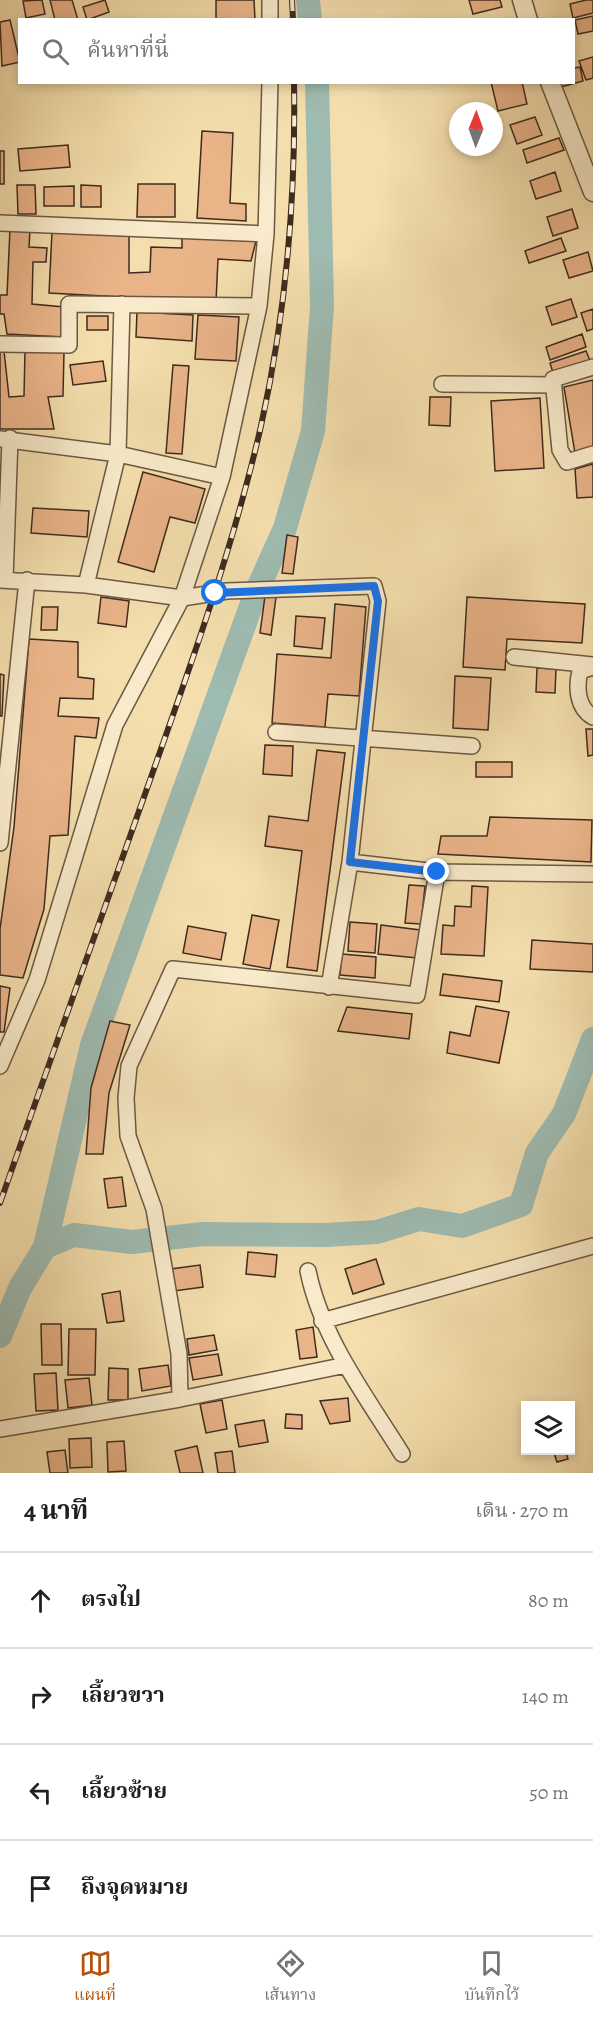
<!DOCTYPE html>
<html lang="th">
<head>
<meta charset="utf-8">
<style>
  :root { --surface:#fff; --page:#f2f2f2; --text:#202124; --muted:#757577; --line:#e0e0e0; --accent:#b45309 }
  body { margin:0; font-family:Alegreya,"Noto Serif Thai",serif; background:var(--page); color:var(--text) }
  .controls { position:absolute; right:18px; bottom:18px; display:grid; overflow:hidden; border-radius:0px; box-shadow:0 3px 9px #0003 }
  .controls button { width:54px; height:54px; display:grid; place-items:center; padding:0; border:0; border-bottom:2px solid var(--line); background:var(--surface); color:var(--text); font:30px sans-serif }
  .compass { position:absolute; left:449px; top:102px; width:54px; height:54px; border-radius:50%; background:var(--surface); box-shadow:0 3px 9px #0003; rotate:1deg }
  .stop { position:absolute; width:18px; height:18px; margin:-14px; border:4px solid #1a73e8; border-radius:50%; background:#fff }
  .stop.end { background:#1a73e8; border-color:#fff; box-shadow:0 2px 6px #0008 }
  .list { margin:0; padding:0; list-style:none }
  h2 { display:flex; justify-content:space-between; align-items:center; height:78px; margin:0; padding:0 24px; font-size:26px }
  h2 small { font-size:20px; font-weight:400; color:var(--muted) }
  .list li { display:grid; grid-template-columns:39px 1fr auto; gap:18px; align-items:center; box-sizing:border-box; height:96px; padding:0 24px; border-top:2px solid var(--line) }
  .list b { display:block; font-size:22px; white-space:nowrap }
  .list em { font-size:20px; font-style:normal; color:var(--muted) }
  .icon { flex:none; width:33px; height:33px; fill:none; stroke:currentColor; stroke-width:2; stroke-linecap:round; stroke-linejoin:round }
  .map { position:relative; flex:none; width:593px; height:1473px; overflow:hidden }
  .search { position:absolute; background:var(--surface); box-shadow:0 3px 9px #0003; left:18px; right:18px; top:18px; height:66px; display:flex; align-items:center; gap:15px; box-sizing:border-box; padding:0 21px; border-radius:0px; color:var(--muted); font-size:22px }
  .sheet { height:462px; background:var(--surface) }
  nav { display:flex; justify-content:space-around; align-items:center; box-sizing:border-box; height:84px; border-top:2px solid var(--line); background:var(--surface); font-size:16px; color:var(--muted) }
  nav a { display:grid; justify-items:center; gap:3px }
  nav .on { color:var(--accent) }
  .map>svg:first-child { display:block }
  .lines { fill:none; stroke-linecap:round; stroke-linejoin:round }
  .river { stroke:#9ebbb1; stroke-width:24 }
  .building { fill:#eab489; stroke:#3f2b1f; stroke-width:1.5 }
  .minor-casing { stroke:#6c5842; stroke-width:18 }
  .tertiary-casing { stroke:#6c5842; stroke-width:21 }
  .minor { stroke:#f8eaca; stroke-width:15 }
  .tertiary { stroke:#f8eaca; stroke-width:18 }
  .rail-casing { stroke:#3f2b1f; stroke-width:6 }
  .rail { stroke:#f8eaca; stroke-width:4; stroke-dasharray:11; stroke-linecap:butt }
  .route { stroke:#1a73e8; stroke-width:8 }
</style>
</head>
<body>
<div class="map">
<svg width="593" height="1473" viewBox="0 0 593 1473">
  <rect width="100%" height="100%" fill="#f4dead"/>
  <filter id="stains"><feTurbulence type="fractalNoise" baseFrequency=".00333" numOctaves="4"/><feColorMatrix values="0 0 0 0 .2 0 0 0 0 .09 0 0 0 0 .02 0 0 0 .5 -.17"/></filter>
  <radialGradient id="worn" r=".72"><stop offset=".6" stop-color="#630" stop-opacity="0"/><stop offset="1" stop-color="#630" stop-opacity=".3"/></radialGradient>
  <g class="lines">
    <!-- river -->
    <path class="river" d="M308,0L310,20
      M45,1247L74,1235L132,1242L203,1234L326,1235L377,1232L419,1219L462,1226L521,1205L537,1153L564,1114L593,1039
      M0,1336L20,1288L45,1247L92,1045L255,595L285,528L313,431L322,306L317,82"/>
  </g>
  <!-- building -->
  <path class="building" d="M42,0L45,14L26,18L23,1Z
    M50,0H72L78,20H55Z
    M105,0L109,12L87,20L83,7Z
    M216,0H254L255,20H216Z
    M469,0H500L502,7L473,14Z
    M586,0H593V13L573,18L570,4Z
    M593,16V31L578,34L575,20Z
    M10,20L20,62L2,66L0,22Z
    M593,57V78L586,80L579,61Z
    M580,67L583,81L557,88L555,82H574V68Z
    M491,82H522L527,104L498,111Z
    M535,117L542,135L517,144L510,125Z
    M202,131L233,133L230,203L246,204V221L197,218Z
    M559,138L564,150L527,163L523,150Z
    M68,145L70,167L20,171L18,149Z
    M0,151H4V184H0Z
    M555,172L561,191L536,199L530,181Z
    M138,184H175V217H137Z
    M17,185H35L36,214H18Z
    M81,185L101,186V207H81Z
    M74,186V206H44V187Z
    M572,209L578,228L553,236L547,217Z
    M10,229L30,230L29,247L47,248L46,262H33L32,304L64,307L62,337L7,334L4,314H0V295H7Z
    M52,232L129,236V273L150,272L151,247L182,248V238L256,241L251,261L218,259L216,302L49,293Z
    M561,238L566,251L529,263L525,251Z
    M588,252L593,271L569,278L563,260Z
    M571,299L577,317L552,325L546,307Z
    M593,309V329L587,331L581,313Z
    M137,312L193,315L192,341L136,337Z
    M198,315L239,317L236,361L195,359Z
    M87,316H108V330H87Z
    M582,334L586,347L550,360L546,347Z
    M25,350L64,352L63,396L48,397L54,429H0V351H4L9,397L24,396Z
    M586,351L591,363L554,376L550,363Z
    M103,361L106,381L73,385L70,365Z
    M173,365L189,366L182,454L166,453Z
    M593,380V447L575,453L564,387Z
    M430,397H451L450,426L429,425Z
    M540,398L544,468L495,471L491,401Z
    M593,464V497L577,498L575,469Z
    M143,472L205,489L195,523L170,517L154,572L118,562Z
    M33,508L89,511L87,537L31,533Z
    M287,535L298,537L293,574L282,573Z
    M265,596L276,597L271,635L260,633Z
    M101,597L129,601L126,627L98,623Z
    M467,597L585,604L582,643L507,639L505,670L463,667Z
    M335,604L366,607L359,696L328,694L325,727L272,723L277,654L331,658Z
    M42,607H58L57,630H41Z
    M296,616L325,618L322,649L294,646Z
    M29,639L78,642V677L94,679L93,699L60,698L58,716L99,718L96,738L75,736L68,835L50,836L44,909L23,978L0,975V929L14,827Z
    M537,668L556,669L555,693L536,692Z
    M0,674L4,675L2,716H0Z
    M455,676L491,678L488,730L453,728Z
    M586,729H593V755L588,756Z
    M265,745L293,746L292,776L263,774Z
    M317,750L345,753L317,971L287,967L302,851L265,846L269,816L308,821Z
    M476,762H512V777H476Z
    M490,817L592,820L591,862L438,854L441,836H487Z
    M409,885L425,886L421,924L405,923Z
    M472,886L488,887L484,956L441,954L443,925L454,926L455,906L471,907Z
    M252,915L279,920L270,969L243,964Z
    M350,922L377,924L375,953L348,951Z
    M381,925L420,930L417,958L378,954Z
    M188,926L226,933L221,960L183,953Z
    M532,940L593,944V972L530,969Z
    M342,954L376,957L375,978L340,975Z
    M443,974L502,981L499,1002L440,995Z
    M0,986L10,988L4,1032H0Z
    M476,1006L509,1012L499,1063L447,1053L450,1032L470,1036Z
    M347,1007L412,1014L409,1039L338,1031Z
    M110,1021L130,1025L109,1093L103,1154H86L91,1088Z
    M122,1177L126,1206L108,1208L104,1179Z
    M248,1252L277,1255L275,1277L246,1274Z
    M376,1259L384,1284L353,1294L345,1269Z
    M200,1265L203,1287L174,1291L171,1269Z
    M120,1291L124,1321L107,1323L102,1294Z
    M41,1324H61L62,1365H42Z
    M313,1327L317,1357L300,1359L296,1330Z
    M69,1329H96L95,1375H68Z
    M214,1335L217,1350L189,1355L187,1339Z
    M218,1354L222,1375L193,1380L189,1358Z
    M168,1365L171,1386L142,1391L139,1369Z
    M109,1368L128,1369V1400H108Z
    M56,1373L58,1410L36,1411L34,1374Z
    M89,1378L92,1405L68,1408L65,1380Z
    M348,1398L350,1421L330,1424L320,1401Z
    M222,1400L227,1429L206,1433L200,1404Z
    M286,1414L302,1415V1429L285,1428Z
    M264,1420L268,1442L239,1447L235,1425Z
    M91,1438L92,1467L70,1468L69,1439Z
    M124,1441L126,1471L108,1472L107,1442Z
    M197,1446L203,1473H180L175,1451Z
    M65,1450L68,1473H50L47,1452Z
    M553,1450H565L568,1459L557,1462Z
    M232,1451L235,1473H218L215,1453Z"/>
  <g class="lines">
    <defs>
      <path id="minor" d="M270,0V20
        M0,223L266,234L259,306L222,477
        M266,234L270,82
        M0,344L69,345V304L259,306
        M593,367L553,379L560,450L567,462L593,454
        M442,384L554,385
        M0,439L118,454L86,585
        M0,580L86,585L182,598L227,591L374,586L378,601L350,862L437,872L417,995L173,969L129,1066L126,1098L128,1136L154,1209L179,1354L180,1399L0,1429
        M5,580L10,438
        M514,657L593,665
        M593,667L580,671C576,687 577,708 593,717
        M276,732L472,746
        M0,843L27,580
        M437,872L593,874
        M329,987L350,862
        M0,1066L37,980L115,725L182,598L222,477L118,454L122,304
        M308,1271C322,1339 366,1396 402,1454
        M322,1321L593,1246
        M180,1399L346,1365"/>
      <path id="tertiary" d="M522,0L528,20
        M550,82L593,192"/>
    </defs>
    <!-- minor casing -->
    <use href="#minor" class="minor-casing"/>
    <!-- tertiary casing -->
    <use href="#tertiary" class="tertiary-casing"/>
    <!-- minor -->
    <use href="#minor" class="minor"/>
    <!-- tertiary -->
    <use href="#tertiary" class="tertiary"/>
    <defs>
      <path id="rail" d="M292,0L293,20
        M0,1203C46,1072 93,941 139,811C184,684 231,557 261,426C286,313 296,198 294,82"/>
    </defs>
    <!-- rail casing -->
    <use href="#rail" class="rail-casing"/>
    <!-- rail -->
    <use href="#rail" class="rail"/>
  </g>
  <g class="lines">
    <!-- route -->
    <path class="route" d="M215,593L374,586L378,601L350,862L437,872"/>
  </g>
  <rect width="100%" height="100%" filter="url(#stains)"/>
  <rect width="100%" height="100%" fill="url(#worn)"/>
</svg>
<div class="controls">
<button><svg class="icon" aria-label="layers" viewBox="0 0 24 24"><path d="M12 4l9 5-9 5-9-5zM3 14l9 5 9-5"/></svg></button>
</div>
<svg class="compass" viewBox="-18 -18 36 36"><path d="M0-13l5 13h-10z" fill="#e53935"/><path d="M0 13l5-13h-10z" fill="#757577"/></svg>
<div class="stop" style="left:215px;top:593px"></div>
<div class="stop end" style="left:437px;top:872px"></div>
<div class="search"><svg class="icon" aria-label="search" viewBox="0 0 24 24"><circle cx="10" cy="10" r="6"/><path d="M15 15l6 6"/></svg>ค้นหาที่นี่</div>
</div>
<section class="sheet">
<h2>4 นาที<small>เดิน · 270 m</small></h2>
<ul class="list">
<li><svg class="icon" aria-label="ahead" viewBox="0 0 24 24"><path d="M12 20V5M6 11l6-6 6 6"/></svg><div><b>ตรงไป</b></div><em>80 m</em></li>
<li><svg class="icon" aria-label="right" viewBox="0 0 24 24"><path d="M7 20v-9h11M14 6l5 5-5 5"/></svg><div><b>เลี้ยวขวา</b></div><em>140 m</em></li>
<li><svg class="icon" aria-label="left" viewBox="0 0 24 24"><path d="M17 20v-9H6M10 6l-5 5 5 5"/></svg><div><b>เลี้ยวซ้าย</b></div><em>50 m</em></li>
<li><svg class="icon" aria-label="arrive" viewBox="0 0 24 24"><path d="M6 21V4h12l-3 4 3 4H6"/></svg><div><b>ถึงจุดหมาย</b></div></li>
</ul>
</section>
<nav>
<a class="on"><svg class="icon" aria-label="map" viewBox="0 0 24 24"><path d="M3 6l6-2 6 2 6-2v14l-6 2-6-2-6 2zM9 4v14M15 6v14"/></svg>แผนที่</a>
<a><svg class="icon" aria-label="directions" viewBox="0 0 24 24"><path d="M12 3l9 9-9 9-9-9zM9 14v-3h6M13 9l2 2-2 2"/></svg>เส้นทาง</a>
<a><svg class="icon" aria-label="saved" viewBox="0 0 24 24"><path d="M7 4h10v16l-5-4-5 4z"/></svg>บันทึกไว้</a>
</nav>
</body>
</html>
